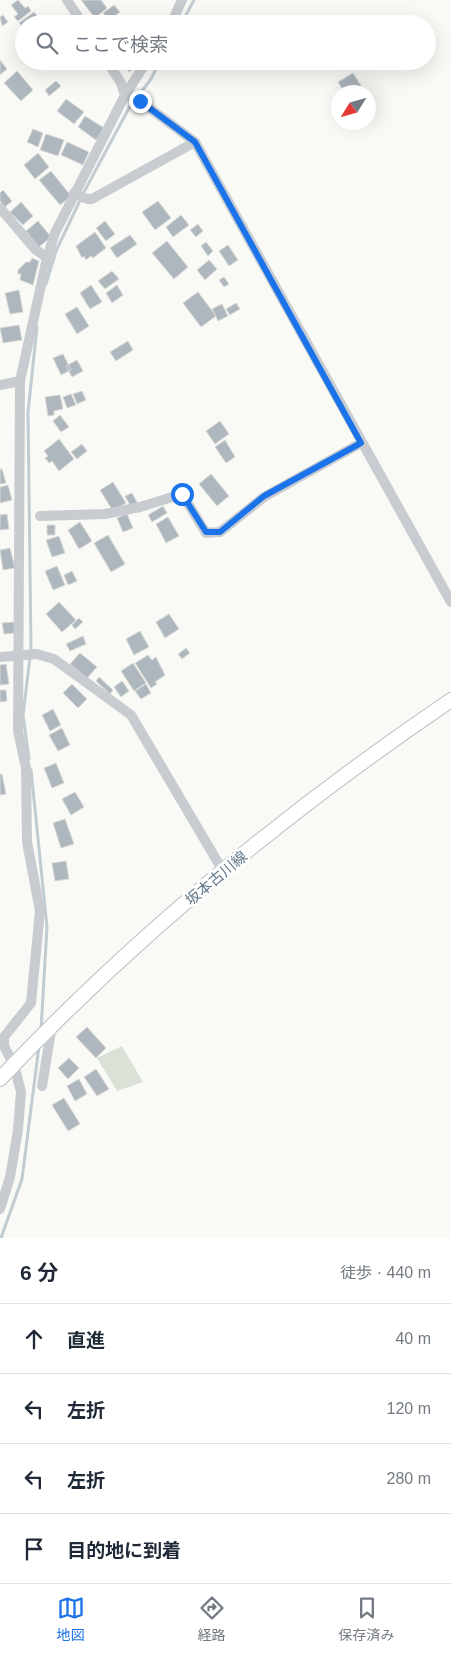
<!DOCTYPE html>
<html lang="ja">
<head>
<meta charset="utf-8">
<style>
  :root { --surface:#fff; --page:#f2f2f3; --text:#1f2937; --muted:#747a83; --line:#e0e1e3; --accent:#1a73e8 }
  body { margin:0; font-family:Helvetica,"Noto Sans JP",sans-serif; background:var(--page); color:var(--text) }
  .compass { position:absolute; left:331px; top:85px; width:45px; height:45px; border-radius:50%; background:var(--surface); box-shadow:0 5px 20px #0002; rotate:233deg }
  .stop { position:absolute; width:15px; height:15px; margin:-11px; border:4px solid #1a73e8; border-radius:50%; background:#fff }
  .stop.end { background:#1a73e8; border-color:#fff; box-shadow:0 1px 5px #0008 }
  .list { margin:0; padding:0; list-style:none }
  h2 { display:flex; justify-content:space-between; align-items:center; height:65px; margin:0; padding:0 20px; font-size:21px }
  h2 small { font-size:16px; font-weight:400; color:var(--muted) }
  .list li { display:grid; grid-template-columns:32px 1fr auto; gap:15px; align-items:center; box-sizing:border-box; height:70px; padding:0 20px; border-top:1px solid var(--line) }
  .list b { display:block; font-size:19px; white-space:nowrap }
  .list em { font-size:16px; font-style:normal; color:var(--muted) }
  .icon { flex:none; width:28px; height:28px; fill:none; stroke:currentColor; stroke-width:2; stroke-linecap:round; stroke-linejoin:round }
  .map { position:relative; flex:none; width:451px; height:1238px; overflow:hidden }
  .search { position:absolute; background:var(--surface); box-shadow:0 5px 20px #0002; left:15px; right:15px; top:15px; height:55px; display:flex; align-items:center; gap:12px; box-sizing:border-box; padding:0 18px; border-radius:28px; color:var(--muted); font-size:19px }
  .sheet { height:345px; background:var(--surface) }
  nav { display:flex; justify-content:space-around; align-items:center; box-sizing:border-box; height:70px; border-top:1px solid var(--line); background:var(--surface); font-size:14px; color:var(--muted) }
  nav a { display:grid; justify-items:center; gap:2px }
  nav .on { color:var(--accent) }
  .map>svg:first-child { display:block }
  .green { fill:#dae1d6 }
  .lines { fill:none; stroke-linecap:round; stroke-linejoin:round }
  .stream { stroke:#c1ccd2; stroke-width:3 }
  .building { fill:#aeb7be; stroke:#dadad8 }
  .secondary-casing { stroke:#b7bec3; stroke-width:16 }
  .minor { stroke:#c8ccd0; stroke-width:10 }
  .secondary { stroke:#fff; stroke-width:14 }
  .route { stroke:#1a73e8; stroke-width:6 }
  .labels { text-anchor:middle; dominant-baseline:central; stroke-width:5; stroke-linejoin:round; paint-order:stroke }
  .street-label { font-size:15px; fill:#64798a; stroke:#fff }
</style>
</head>
<body>
<div class="map">
<svg width="451" height="1238" viewBox="0 0 451 1238">
  <rect width="100%" height="100%" fill="#f9f9f6"/>
  <!-- green -->
  <path class="green" d="M122,1046L143,1082L117,1091L97,1058Z"/>
  <g class="lines">
    <!-- stream -->
    <path class="stream" d="M181,24L194,0
      M46,284L56,251L84,192L129,108L151,79L160,61
      M29,759L23,715L31,649L28,412L37,327
      M31,770L47,927L41,1030
      M1,1238L22,1179L39,1046"/>
  </g>
  <!-- building -->
  <path class="building" d="M18,0L25,8L28,6L31,11L18,21L14,17L18,14L11,5Z
    M81,0H101L107,8L95,18Z
    M114,5L120,12L109,20L103,13Z
    M34,12L43,24H24V29L19,23Z
    M3,15L8,22L2,26L0,17Z
    M0,60L7,69L0,75Z
    M121,61H140L141,63L129,72Z
    M17,71L33,90L21,101L4,83Z
    M353,73L365,92H344L338,82Z
    M56,81L61,86L49,96L45,90Z
    M66,99L84,112L74,124L57,111Z
    M85,116L104,128L96,140L78,127Z
    M33,129L43,133L38,147L27,142Z
    M46,134L64,140L58,156L40,150Z
    M67,142L89,152L83,165L61,155Z
    M38,153L49,167L35,179L24,165Z
    M51,171L71,196L60,205L39,180Z
    M3,190L12,201L5,207L0,201V193Z
    M158,201L171,218L155,230L142,212Z
    M21,202L33,216L23,225L10,212Z
    M181,215L189,225L173,237L166,227Z
    M38,221L51,237L39,247L26,231Z
    M105,221L115,234L106,241L96,228Z
    M198,224L203,231L196,237L190,230Z
    M95,232L106,248L93,258L91,256L86,260L84,256L82,258L76,246Z
    M130,235L137,244L117,258L110,248Z
    M167,241L188,267L174,279L152,253Z
    M206,242L213,251L208,256L201,246Z
    M228,245L238,260L229,266L219,251Z
    M32,258L39,261L33,285L20,280L21,274H18V270L26,262H30Z
    M209,260L217,269L205,280L197,270Z
    M112,271L119,279L105,289L98,281Z
    M224,277L229,284L224,287L219,280Z
    M91,285L102,302L90,309L80,293Z
    M117,285L123,295L112,303L106,293Z
    M19,290L23,312L10,314L5,293Z
    M198,292L216,316L201,327L183,303Z
    M236,303L240,309L230,315L226,309Z
    M222,304L228,316L218,321L212,309Z
    M77,307L89,326L77,334L65,314Z
    M19,325L22,340L3,343L0,328Z
    M128,341L133,350L116,361L110,352Z
    M63,354L71,370L61,375L53,358Z
    M77,360L83,371L72,377L66,366Z
    M82,391L86,400L77,404L73,394Z
    M71,394L76,405L67,408L63,397Z
    M60,395L63,409L54,411V415L48,416L45,397Z
    M60,415L69,427L61,432L53,421Z
    M220,421L229,434L215,444L206,431Z
    M59,439L74,459L59,471L52,461L49,463L45,458L48,456L44,451Z
    M225,440L235,457L226,463L215,447Z
    M82,444L87,451L77,459L71,452Z
    M0,469H2L6,483L0,484Z
    M211,474L229,496L217,506L199,484Z
    M113,482L126,503L113,511L100,490Z
    M8,485L12,500L0,503V487Z
    M132,493L138,504L131,507L125,496Z
    M163,506L167,513L152,522L148,515Z
    M7,514L9,529L0,530V515Z
    M127,514L133,528L123,532L117,518Z
    M168,517L179,536L166,543L156,524Z
    M80,522L92,541L79,549L68,530Z
    M47,525H55V535H47Z
    M108,535L125,564L111,572L94,543Z
    M59,536L65,553L52,557L46,540Z
    M10,548L15,568L3,570L0,550Z
    M57,566L65,585L53,590L45,571Z
    M72,571L77,581L68,585L64,575Z
    M59,602L76,620L62,632L46,614Z
    M169,614L179,629L165,638L156,622Z
    M79,618L83,622L75,629L72,625Z
    M15,622L16,633L4,634L2,623Z
    M140,631L149,647L134,655L126,639Z
    M83,636L86,644L70,651L66,644Z
    M186,648L190,653L182,659L178,654Z
    M80,653L97,667L87,678L70,664Z
    M148,655L152,660L156,657L165,675L155,682L157,684L151,688L135,663Z
    M133,663L146,683L134,691L121,671Z
    M6,664L9,684L0,685V665Z
    M99,677L113,690L110,694L96,681Z
    M122,681L129,691L121,697L114,687Z
    M72,684L87,699L78,708L63,693Z
    M146,684L151,693L141,699L135,691Z
    M0,690H6L7,701L0,702Z
    M53,709L61,725L50,731L42,715Z
    M62,728L70,745L58,751L49,735Z
    M56,763L64,783L52,788L44,768Z
    M0,774H2L6,794L0,795Z
    M75,792L84,807L71,815L62,799Z
    M65,819L74,844L61,848L53,823Z
    M66,861L69,879L55,881L52,863Z
    M87,1027L106,1048L96,1058L76,1037Z
    M69,1058L79,1068L68,1079L58,1068Z
    M96,1069L109,1089L97,1096L84,1077Z
    M79,1079L87,1094L75,1101L67,1086Z
    M64,1098L80,1124L68,1131L52,1105Z"/>
  <g class="lines">
    <defs>
      <path id="secondary" d="M0,1079C135,936 289,810 451,700"/>
    </defs>
    <!-- secondary casing -->
    <use href="#secondary" class="secondary-casing"/>
    <!-- minor -->
    <path class="minor" d="M67,0L83,24
      M171,24L182,0
      M147,61L125,95L140,101L195,142L451,602
      M74,193L87,199H92L195,142
      M0,208L35,249L47,258
      M0,385L20,381
      M40,516L105,514L140,507L182,494L206,533L220,532L264,497L361,443
      M0,657L37,654L54,659L131,715L223,871
      M42,1086L52,1025
      M0,1209L10,1177L18,1130L21,1092L14,1065L4,1046V1037L31,1003L40,911L27,842L26,768L18,731L20,381L47,258L55,233L125,95L121,83L107,61"/>
    <!-- secondary -->
    <use href="#secondary" class="secondary"/>
  </g>
  <g class="lines">
    <!-- route -->
    <path class="route" d="M140,101L195,142L361,443L264,496L220,532H206L182,494"/>
  </g>
  <g class="labels">
    <!-- street labels -->
    <g class="street-label">
      <text transform="translate(216 878) rotate(-40)">坂本古川線</text>
    </g>
  </g>
</svg>
<svg class="compass" viewBox="-18 -18 36 36"><path d="M0-13l5 13h-10z" fill="#e53935"/><path d="M0 13l5-13h-10z" fill="#747a83"/></svg>
<div class="stop" style="left:182px;top:494px"></div>
<div class="stop end" style="left:140px;top:101px"></div>
<div class="search"><svg class="icon" aria-label="search" viewBox="0 0 24 24"><circle cx="10" cy="10" r="6"/><path d="M15 15l6 6"/></svg>ここで検索</div>
</div>
<section class="sheet">
<h2>6 分<small>徒歩 · 440 m</small></h2>
<ul class="list">
<li><svg class="icon" aria-label="ahead" viewBox="0 0 24 24"><path d="M12 20V5M6 11l6-6 6 6"/></svg><div><b>直進</b></div><em>40 m</em></li>
<li><svg class="icon" aria-label="left" viewBox="0 0 24 24"><path d="M17 20v-9H6M10 6l-5 5 5 5"/></svg><div><b>左折</b></div><em>120 m</em></li>
<li><svg class="icon" aria-label="left" viewBox="0 0 24 24"><path d="M17 20v-9H6M10 6l-5 5 5 5"/></svg><div><b>左折</b></div><em>280 m</em></li>
<li><svg class="icon" aria-label="arrive" viewBox="0 0 24 24"><path d="M6 21V4h12l-3 4 3 4H6"/></svg><div><b>目的地に到着</b></div></li>
</ul>
</section>
<nav>
<a class="on"><svg class="icon" aria-label="map" viewBox="0 0 24 24"><path d="M3 6l6-2 6 2 6-2v14l-6 2-6-2-6 2zM9 4v14M15 6v14"/></svg>地図</a>
<a><svg class="icon" aria-label="directions" viewBox="0 0 24 24"><path d="M12 3l9 9-9 9-9-9zM9 14v-3h6M13 9l2 2-2 2"/></svg>経路</a>
<a><svg class="icon" aria-label="saved" viewBox="0 0 24 24"><path d="M7 4h10v16l-5-4-5 4z"/></svg>保存済み</a>
</nav>
</body>
</html>
